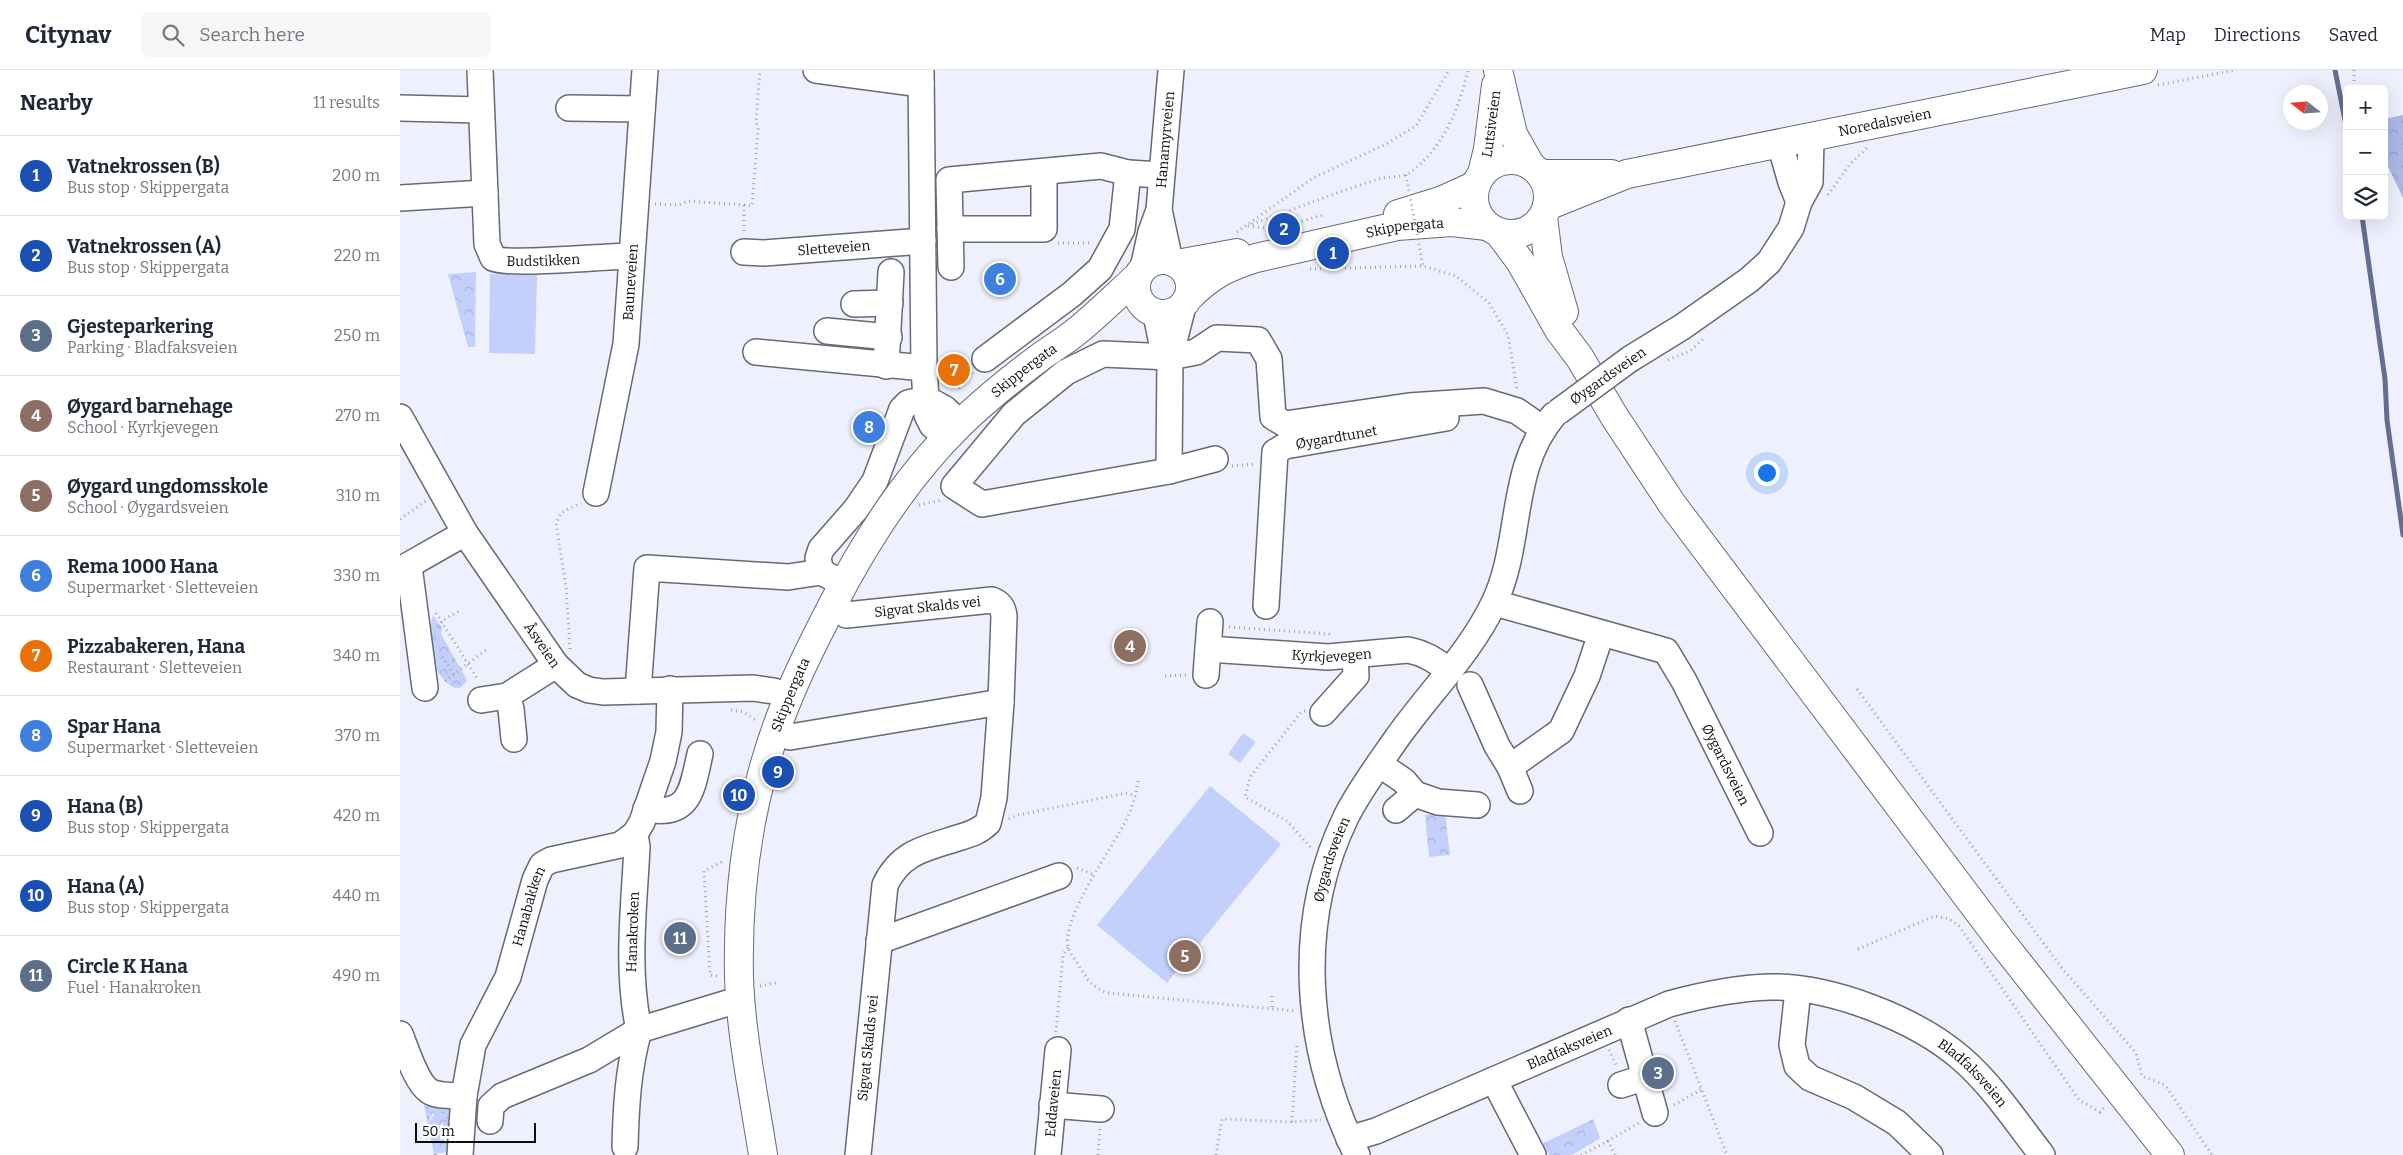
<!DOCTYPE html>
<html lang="en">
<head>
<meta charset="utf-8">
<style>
  :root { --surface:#fff; --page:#f6f6f7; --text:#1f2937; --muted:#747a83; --line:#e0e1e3; --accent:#d93025 }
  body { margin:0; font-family:Bitter,serif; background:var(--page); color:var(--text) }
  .controls { position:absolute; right:15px; top:15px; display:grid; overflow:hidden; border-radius:8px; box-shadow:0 5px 20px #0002 }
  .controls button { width:45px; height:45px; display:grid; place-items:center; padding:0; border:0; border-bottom:1px solid var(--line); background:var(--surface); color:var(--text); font:25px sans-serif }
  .compass { position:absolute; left:1883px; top:15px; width:45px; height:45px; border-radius:50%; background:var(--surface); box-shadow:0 5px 20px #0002; rotate:287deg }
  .scale { position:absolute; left:15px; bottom:12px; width:121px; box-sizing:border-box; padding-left:5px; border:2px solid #0a0c0f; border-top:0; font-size:14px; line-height:18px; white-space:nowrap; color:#0a0c0f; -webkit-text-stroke:4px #fff; paint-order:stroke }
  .you { position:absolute; left:1366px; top:402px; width:18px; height:18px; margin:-12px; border:4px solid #fff; border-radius:50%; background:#1a73e8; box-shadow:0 0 0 8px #1a73e833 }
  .badge { display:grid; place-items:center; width:32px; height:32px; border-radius:50%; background:var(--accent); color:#fff; font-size:16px; font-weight:700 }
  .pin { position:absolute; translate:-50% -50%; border:2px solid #fff; box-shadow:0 1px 5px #0006 }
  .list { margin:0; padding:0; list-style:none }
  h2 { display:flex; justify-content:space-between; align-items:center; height:65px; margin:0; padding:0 20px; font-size:21px }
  h2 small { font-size:16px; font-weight:400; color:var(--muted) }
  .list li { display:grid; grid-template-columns:32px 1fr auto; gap:15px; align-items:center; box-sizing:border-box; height:80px; padding:0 20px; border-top:1px solid var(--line) }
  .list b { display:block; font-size:19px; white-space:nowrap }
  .list p { margin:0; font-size:16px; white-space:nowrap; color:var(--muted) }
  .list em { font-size:16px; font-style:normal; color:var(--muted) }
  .icon { flex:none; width:28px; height:28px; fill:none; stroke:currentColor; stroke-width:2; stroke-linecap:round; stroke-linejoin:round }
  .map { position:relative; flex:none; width:2003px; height:1085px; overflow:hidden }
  header { display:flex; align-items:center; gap:30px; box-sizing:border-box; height:70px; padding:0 25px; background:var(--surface); border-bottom:1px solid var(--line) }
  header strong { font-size:24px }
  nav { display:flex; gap:28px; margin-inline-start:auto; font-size:18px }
  .search { width:350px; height:45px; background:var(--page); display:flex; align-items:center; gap:12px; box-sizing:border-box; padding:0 18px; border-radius:8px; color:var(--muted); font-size:19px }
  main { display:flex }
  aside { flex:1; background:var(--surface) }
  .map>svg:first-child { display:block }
  .grass { fill:url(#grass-dots) }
  .forest { fill:url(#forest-crowns) }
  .park { fill:url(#park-crowns) }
  .garden { fill:#c3d0fb }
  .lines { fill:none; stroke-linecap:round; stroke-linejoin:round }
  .stream { stroke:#646e8f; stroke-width:5 }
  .minor-casing { stroke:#676a75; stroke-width:28 }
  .major-casing { stroke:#676a75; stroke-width:30 }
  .path { stroke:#9fa2ab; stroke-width:3; stroke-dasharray:1 4; stroke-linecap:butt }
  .minor { stroke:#fff; stroke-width:25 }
  .major { stroke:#fff; stroke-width:28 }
  .minor-bridge-casing { stroke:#676a75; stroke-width:28; stroke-linecap:butt }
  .path-bridge { stroke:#9fa2ab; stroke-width:3; stroke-dasharray:1 4; stroke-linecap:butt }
  .minor-bridge { stroke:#fff; stroke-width:25 }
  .labels { text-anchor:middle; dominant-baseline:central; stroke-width:4; stroke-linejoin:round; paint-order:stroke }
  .street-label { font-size:14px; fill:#0a0c0f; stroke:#fff }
</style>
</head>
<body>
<header>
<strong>Citynav</strong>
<div class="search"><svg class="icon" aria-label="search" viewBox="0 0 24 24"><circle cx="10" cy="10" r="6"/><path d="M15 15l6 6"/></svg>Search here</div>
<nav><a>Map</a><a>Directions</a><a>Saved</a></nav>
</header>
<main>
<aside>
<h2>Nearby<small>11 results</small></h2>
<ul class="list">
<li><span class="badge" style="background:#1a4fb4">1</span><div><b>Vatnekrossen (B)</b><p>Bus stop · Skippergata</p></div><em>200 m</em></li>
<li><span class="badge" style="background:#1a4fb4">2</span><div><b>Vatnekrossen (A)</b><p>Bus stop · Skippergata</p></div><em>220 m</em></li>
<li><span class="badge" style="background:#5c6f8a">3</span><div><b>Gjesteparkering</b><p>Parking · Bladfaksveien</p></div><em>250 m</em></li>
<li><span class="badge" style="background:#8d6e63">4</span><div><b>Øygard barnehage</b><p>School · Kyrkjevegen</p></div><em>270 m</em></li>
<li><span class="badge" style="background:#8d6e63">5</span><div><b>Øygard ungdomsskole</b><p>School · Øygardsveien</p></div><em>310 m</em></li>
<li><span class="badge" style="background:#3f7fe0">6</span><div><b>Rema 1000 Hana</b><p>Supermarket · Sletteveien</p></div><em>330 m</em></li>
<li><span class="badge" style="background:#e8710a">7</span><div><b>Pizzabakeren, Hana</b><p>Restaurant · Sletteveien</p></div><em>340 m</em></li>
<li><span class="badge" style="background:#3f7fe0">8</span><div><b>Spar Hana</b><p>Supermarket · Sletteveien</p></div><em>370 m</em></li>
<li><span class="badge" style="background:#1a4fb4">9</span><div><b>Hana (B)</b><p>Bus stop · Skippergata</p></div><em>420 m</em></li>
<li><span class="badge" style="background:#1a4fb4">10</span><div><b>Hana (A)</b><p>Bus stop · Skippergata</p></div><em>440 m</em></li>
<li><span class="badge" style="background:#5c6f8a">11</span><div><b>Circle K Hana</b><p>Fuel · Hanakroken</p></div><em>490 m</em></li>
</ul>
</aside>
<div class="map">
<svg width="2003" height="1085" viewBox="0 0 2003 1085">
  <defs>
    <pattern id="grass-dots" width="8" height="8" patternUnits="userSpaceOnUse" patternTransform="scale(1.25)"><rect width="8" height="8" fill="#c3d0fb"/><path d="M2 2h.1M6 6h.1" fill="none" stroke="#a6b1d6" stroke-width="1.8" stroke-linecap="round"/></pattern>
    <pattern id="forest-crowns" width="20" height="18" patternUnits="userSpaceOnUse" patternTransform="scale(1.25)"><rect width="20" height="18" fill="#abb9e8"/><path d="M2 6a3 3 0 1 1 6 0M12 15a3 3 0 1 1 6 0" fill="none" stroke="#929ec6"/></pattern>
    <pattern id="park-crowns" width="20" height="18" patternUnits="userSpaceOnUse" patternTransform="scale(1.25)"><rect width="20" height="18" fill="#c3d0fb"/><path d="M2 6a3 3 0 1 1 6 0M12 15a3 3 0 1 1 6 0" fill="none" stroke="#a6b1d6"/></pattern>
  </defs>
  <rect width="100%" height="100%" fill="#eef1fd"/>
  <!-- grass -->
  <path class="grass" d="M21,1022L52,1037L49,1085L33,1042L28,1054Z"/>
  <!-- forest -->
  <path class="forest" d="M2003,45V128L1984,88V49Z"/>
  <!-- park -->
  <path class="park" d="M76,202L75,277H68L48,204Z
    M33,545L42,558L41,564L67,610C57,631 38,605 33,592C27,577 29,559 33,545Z
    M1045,743L1050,785L1029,787L1025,745Z
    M37,1040L45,1045L48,1053L49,1082L34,1084L28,1054Z
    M1193,1049L1200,1068L1172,1085H1149L1142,1074Z"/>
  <!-- garden -->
  <path class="garden" d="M90,204L137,205L135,284L89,283Z
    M843,663L856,672L840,693L828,684Z
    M810,716L881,774L767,913L697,855Z"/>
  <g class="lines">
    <!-- stream -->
    <path class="stream" d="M1935,0L1947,60
      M1962,146L1985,309L1987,350L2003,465"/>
    <defs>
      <g id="minor">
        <path id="s1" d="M80,0L87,174L93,188C107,196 208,186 231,186"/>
        <path d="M416,0L521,14"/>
        <path d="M521,0L524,298L527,345L532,355L547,368"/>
        <path d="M0,38L81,40"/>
        <path d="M169,38L242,39"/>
        <path d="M1380,74L1391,112L1399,132"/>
        <path d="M0,128L85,123"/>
        <path d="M759,140L770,191"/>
        <path d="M550,159H644V102"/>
        <path id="s2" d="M344,182L364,183L523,171"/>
        <path d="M551,197L549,110L701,96L728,103L761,105"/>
        <path id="s3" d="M743,198L751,162L759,140L771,0"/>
        <path d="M454,234L490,233"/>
        <path d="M756,244L762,274L770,287"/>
        <path d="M427,261L489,267"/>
        <path d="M356,282L524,298"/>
        <path d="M585,289L672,224L700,199L722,159L728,103"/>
        <path d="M1230,289L1282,257L1349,210L1369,192L1391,158L1399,132L1410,112L1411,68"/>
        <path d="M486,296L491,202"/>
        <path d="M527,329L545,339L561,354"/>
        <path id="s4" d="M0,347L65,463L156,595L177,615L189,620L203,622L353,618L374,621L389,626"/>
        <path d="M815,389L769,401L582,434L554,416L614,344L666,302L703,284L770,287L796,282L817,268L858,270L869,289L873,347L885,354L1009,336L1084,331L1117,341L1143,359"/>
        <path d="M769,401L770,287L783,236"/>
        <path id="s5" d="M196,423L226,274L245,0"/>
        <path d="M9,496L25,618"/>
        <path d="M0,500L65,463"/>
        <path d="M435,509L421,502L418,488L421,479L456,439L475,411L502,339L508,333L527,329"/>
        <path id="s6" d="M1095,533L1266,581L1284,611L1360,763"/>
        <path id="s7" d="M866,536L875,382L885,376L1046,348"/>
        <path id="s8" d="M446,545L592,530C600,533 603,537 604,546L601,632L594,728L588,753C580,761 571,764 561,767C527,778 501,781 485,815L458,1085"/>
        <path id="s9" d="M808,579L928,587L1008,580C1025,583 1036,591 1050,601"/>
        <path d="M806,605L810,552"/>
        <path d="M1070,615L1097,676L1110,697L1120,721"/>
        <path d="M238,621L247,498L388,507L421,502"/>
        <path d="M107,626L111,639L114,669"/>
        <path d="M81,630L107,626L156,595"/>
        <path d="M923,643L956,606L955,586"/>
        <path d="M390,667L601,632"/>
        <path d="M979,694L1004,711L1015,724L996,740"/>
        <path d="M1110,697L1161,661L1187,606L1201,564"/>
        <path d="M1015,724L1038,732L1077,735"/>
        <path d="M246,739C291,748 292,718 300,684"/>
        <path d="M235,764L237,777C234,838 226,899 239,960L341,929"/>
        <path d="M479,871L659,806"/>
        <path d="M1398,920L1392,975L1397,996L1410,1008L1454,1027L1497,1053L1530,1085"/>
        <path d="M1229,950L1255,1043"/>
        <path d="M0,964C6,979 16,1012 29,1021C39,1027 53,1025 64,1026"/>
        <path d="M1094,1010L1133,1085"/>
        <path d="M1221,1015L1246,1007"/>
        <path d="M652,1035L701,1039"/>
        <path d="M90,1051L91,1036L102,1026L189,990L239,960"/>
        <path id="s10" d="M949,1069L976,1061L1269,934C1302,925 1335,918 1370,917C1431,916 1516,949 1562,989C1593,1016 1617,1053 1642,1085"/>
        <path d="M225,1077C226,1037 228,999 239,960"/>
        <path id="s11" d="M60,1085L64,1026L73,975L108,907L135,810L142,795L151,790L220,775L235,764L242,752L263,691L269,662L270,619"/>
        <path id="s12" d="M648,1085L658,980"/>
        <path id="s13" d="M957,1085C905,980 894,854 946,747C960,719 979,694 997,668C1029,623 1070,583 1094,533C1123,473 1108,398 1154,345"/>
      </g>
      <g id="major">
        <path d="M1098,0L1113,64L1131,96"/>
        <circle cx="1111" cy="127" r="37"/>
        <path id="s14" d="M1082,104L1088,79L1096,15"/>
        <path d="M1140,104H1211"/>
        <path id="s15" d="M1147,136L1227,104L1743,0"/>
        <path d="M998,144L1043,130L1076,115"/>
        <path d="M1143,147L1148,187L1164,242"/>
        <path d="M1099,163L1120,191L1159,260L1180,288L1214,346L1272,434L1600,870L1770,1085"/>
        <circle cx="763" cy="217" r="27"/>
        <path d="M777,194L837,183"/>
        <path id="s16" d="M788,228C811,205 825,198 856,188L997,156L1052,152L1087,156"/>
        <path id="s17" d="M363,1085C354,1026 341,966 339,907C337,811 351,715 389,626C401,596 416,567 431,538C465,471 506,407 560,354C585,330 612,308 639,288C651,279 665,271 677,261C698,244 717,225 738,206"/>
      </g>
    </defs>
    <!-- minor casing -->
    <use href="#minor" class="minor-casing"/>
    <!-- major casing -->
    <use href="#major" class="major-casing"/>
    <!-- path -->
    <path class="path" d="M1954,0V19
      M1758,15L1835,0
      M1428,125L1450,94L1467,78
      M255,134L279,135L288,131L344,135V164
      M344,135L352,136L358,59L356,52L360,0
      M852,154C894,139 935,123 978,109C988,106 1003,108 1011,102C1044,77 1059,38 1068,0
      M848,156L875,159L923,145
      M837,162L913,108L986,74L1016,56L1049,0
      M658,173H692
      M910,199L1023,196L1056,206L1089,233L1108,265L1117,320
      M1268,290L1290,281L1303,269
      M551,305L549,310L559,318L558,313L571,300L569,298L558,309L551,305L552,303
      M559,319L573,302
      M832,396L855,394
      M519,435L542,430
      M0,449L26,431
      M36,543L77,608
      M38,557L42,551L59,541
      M829,557L929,564L932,566
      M170,579L166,517L156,453L161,443L181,433
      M42,587L54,604
      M765,606L786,605
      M45,611L86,580
      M1457,619L1661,897L1736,983L1742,1006L1765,1015L1812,1085
      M331,640L343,642L357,651
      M905,641H902L850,707L845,727L887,751L912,779
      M738,711C736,724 733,736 727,748C713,778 663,844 668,876C669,883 677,892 681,899C689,912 694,919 709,923L895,941
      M609,749L618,745L727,723L736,726
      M677,798L695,805
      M1458,879L1535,846L1549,849L1559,856L1679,1030L1700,1042L1706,1035
      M317,906L310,905L304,801L324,791
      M360,916L379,912
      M872,937V923
      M1275,951L1327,1085
      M656,962L663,885L668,877
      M1209,980L1217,997
      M1274,1035L1302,1019
      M892,1052L897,972
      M35,1084V1085
      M698,1085L700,1058
      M816,1085L822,1049L892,1052L921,1050
      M1181,1085L1208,1071
      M1215,1085L1208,1071L1239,1053"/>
    <!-- minor -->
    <use href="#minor" class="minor"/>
    <!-- major -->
    <use href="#major" class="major"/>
    <defs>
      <path id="minor-bridge" d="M1158,342L1230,289"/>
    </defs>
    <!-- minor-bridge casing -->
    <use href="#minor-bridge" class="minor-bridge-casing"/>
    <!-- path-bridge -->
    <path class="path-bridge" d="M1006,105L1023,196"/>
    <!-- minor-bridge -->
    <use href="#minor-bridge" class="minor-bridge"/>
  </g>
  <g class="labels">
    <!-- street labels -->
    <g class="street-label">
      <text stroke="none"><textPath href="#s15" startOffset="349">Noredalsveien</textPath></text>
      <text stroke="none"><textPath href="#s14" startOffset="51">Lutsiveien</textPath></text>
      <text stroke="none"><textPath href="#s3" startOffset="131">Hanamyrveien</textPath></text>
      <text stroke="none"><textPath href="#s16" startOffset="232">Skippergata</textPath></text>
      <text stroke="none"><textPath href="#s2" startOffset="90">Sletteveien</textPath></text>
      <text stroke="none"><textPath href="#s1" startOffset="240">Budstikken</textPath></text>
      <text stroke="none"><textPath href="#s5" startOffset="214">Bauneveien</textPath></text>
      <text stroke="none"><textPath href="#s17" startOffset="874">Skippergata</textPath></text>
      <text transform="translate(1208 306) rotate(-35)">Øygardsveien</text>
      <text stroke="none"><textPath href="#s7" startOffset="218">Øygardtunet</textPath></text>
      <text stroke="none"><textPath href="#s8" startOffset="82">Sigvat Skalds vei</textPath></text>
      <text stroke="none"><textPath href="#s4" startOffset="269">Åsveien</textPath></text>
      <text stroke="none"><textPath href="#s9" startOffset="124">Kyrkjevegen</textPath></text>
      <text stroke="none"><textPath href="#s17" startOffset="469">Skippergata</textPath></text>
      <text stroke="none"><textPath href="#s6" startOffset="306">Øygardsveien</textPath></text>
      <text stroke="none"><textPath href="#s13" startOffset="305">Øygardsveien</textPath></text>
      <text stroke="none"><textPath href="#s11" startOffset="261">Hanabakken</textPath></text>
      <text transform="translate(233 862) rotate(-88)">Hanakroken</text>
      <text stroke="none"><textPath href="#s10" startOffset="239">Bladfaksveien</textPath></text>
      <text transform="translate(468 978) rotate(-84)">Sigvat Skalds vei</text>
      <text stroke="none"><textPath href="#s10" startOffset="676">Bladfaksveien</textPath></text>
      <text stroke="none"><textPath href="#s12" startOffset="52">Eddaveien</textPath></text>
    </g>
  </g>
</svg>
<div class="controls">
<button>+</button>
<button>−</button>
<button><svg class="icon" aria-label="layers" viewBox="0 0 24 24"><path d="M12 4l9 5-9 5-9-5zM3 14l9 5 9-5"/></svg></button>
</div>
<svg class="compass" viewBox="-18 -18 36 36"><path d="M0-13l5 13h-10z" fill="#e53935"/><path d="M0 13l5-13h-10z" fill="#747a83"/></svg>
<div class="scale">50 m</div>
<div class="you"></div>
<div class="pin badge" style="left:933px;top:183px;background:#1a4fb4">1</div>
<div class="pin badge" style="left:884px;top:159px;background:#1a4fb4">2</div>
<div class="pin badge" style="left:1258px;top:1003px;background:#5c6f8a">3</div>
<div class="pin badge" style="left:730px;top:576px;background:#8d6e63">4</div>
<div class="pin badge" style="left:785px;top:886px;background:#8d6e63">5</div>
<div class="pin badge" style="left:600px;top:209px;background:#3f7fe0">6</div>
<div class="pin badge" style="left:554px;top:300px;background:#e8710a">7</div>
<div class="pin badge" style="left:469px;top:357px;background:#3f7fe0">8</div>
<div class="pin badge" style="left:378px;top:702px;background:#1a4fb4">9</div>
<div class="pin badge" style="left:339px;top:725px;background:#1a4fb4">10</div>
<div class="pin badge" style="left:280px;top:868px;background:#5c6f8a">11</div>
</div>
</main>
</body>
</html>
